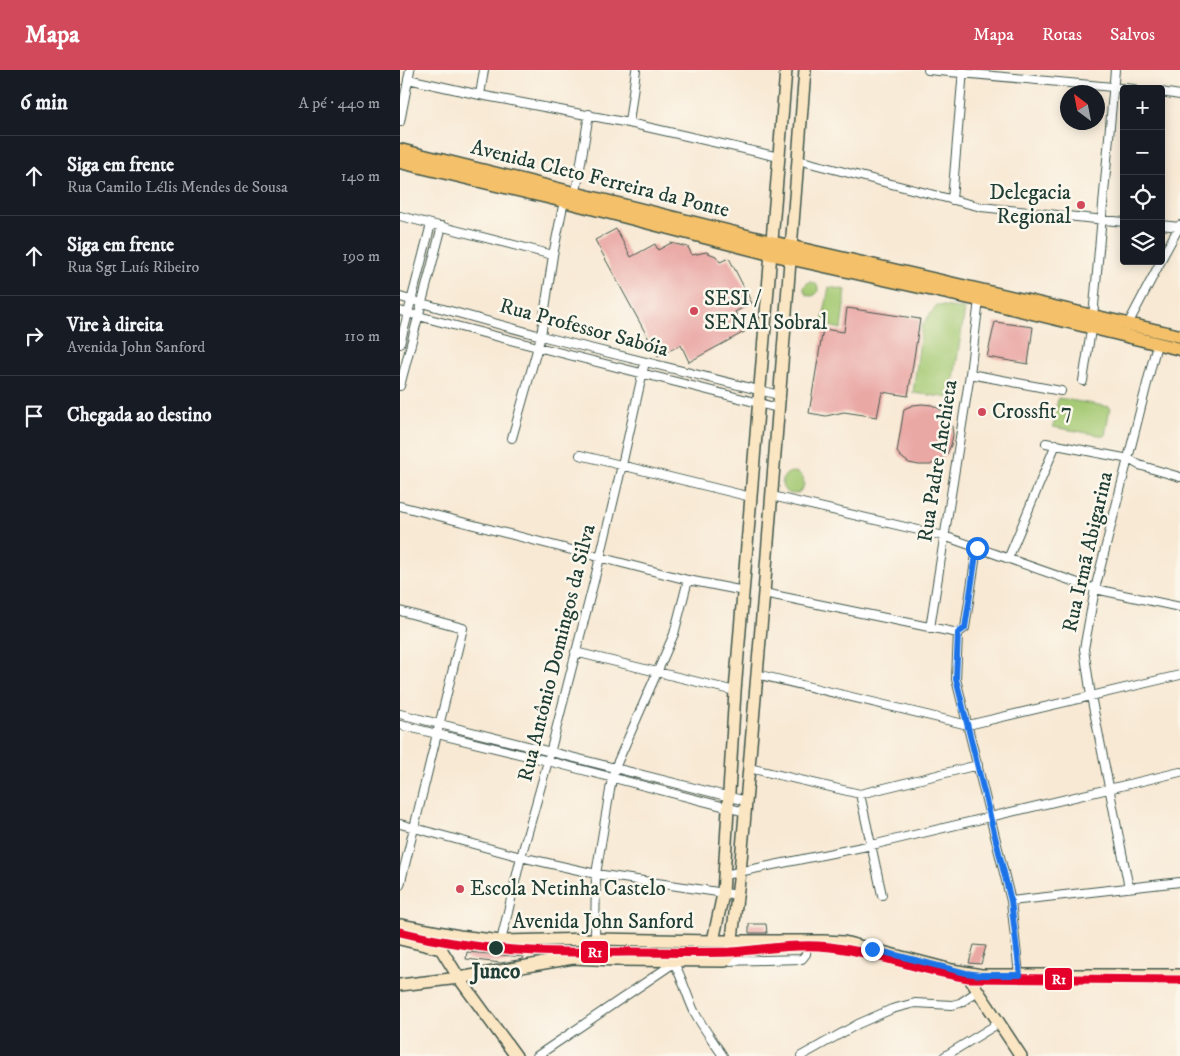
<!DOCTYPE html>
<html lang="pt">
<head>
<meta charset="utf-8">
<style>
  :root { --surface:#171b24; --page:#20242c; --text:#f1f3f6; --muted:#9ea1a6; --line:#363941; --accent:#d1495b }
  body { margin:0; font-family:"IM FELL DW Pica",serif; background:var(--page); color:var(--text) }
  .controls { position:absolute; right:15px; top:15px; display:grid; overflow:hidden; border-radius:5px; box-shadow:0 2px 12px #0003 }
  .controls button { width:45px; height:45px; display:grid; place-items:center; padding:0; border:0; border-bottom:1px solid var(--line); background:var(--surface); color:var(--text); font:25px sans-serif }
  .compass { position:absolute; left:660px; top:15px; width:45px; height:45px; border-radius:50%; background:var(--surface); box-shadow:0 2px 12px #0003; rotate:328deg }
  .stop { position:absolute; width:15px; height:15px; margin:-11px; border:4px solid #1a73e8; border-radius:50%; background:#fff }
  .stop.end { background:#1a73e8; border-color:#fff; box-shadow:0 1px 5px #0008 }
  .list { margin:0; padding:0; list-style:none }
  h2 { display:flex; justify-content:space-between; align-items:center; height:65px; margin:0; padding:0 20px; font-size:21px }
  h2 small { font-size:16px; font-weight:400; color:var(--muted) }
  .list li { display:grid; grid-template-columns:32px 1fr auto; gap:15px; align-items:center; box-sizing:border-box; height:80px; padding:0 20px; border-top:1px solid var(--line) }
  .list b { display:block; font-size:19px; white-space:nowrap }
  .list p { margin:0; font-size:16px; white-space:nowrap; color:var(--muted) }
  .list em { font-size:16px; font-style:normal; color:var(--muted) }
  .icon { flex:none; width:28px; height:28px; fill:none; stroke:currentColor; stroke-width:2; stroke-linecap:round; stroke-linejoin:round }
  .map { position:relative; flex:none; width:780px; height:986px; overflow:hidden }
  header { display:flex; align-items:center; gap:30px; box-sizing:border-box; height:70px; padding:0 25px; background:var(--accent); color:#fff }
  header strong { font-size:24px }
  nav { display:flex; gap:28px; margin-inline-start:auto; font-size:18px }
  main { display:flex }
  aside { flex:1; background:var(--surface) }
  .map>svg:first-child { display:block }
  .green { fill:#a6ca74; stroke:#628454 }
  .building { fill:#eaa8a5 }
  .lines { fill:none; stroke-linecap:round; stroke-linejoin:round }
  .street-casing { stroke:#40574c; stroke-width:10 }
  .secondary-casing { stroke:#40574c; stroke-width:14 }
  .primary-casing { stroke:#40574c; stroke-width:15 }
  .street { stroke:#fff; stroke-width:8 }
  .secondary { stroke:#fbe6c3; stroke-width:11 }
  .primary { stroke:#f4c16a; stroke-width:12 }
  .rail-1-casing { stroke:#fbf7ec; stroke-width:12 }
  .rail-1 { stroke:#e4002b; stroke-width:9 }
  .route { stroke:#1a73e8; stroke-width:6 }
  .poi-dot { fill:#d1495b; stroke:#fbf7ec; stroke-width:2 }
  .stop-dot { fill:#1f3d34; stroke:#fbf7ec; stroke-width:2 }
  .labels { text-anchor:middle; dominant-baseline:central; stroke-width:5; stroke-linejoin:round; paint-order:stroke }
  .street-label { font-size:21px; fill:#1f3d34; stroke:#fbf7ec }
  .poi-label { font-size:21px; fill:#1f3d34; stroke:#fbf7ec; text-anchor:start }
  .stop-label { font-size:21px; font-weight:bold; fill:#1f3d34; stroke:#fbf7ec }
  .line-badge { stroke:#fbf7ec; stroke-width:2 }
  .badge-label { font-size:14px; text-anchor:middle; font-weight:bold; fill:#fff }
</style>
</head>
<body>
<header>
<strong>Mapa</strong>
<nav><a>Mapa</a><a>Rotas</a><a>Salvos</a></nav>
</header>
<main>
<aside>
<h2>6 min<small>A pé · 440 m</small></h2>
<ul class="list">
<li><svg class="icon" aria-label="ahead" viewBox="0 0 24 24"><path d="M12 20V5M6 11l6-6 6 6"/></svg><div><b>Siga em frente</b><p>Rua Camilo Lélis Mendes de Sousa</p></div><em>140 m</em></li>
<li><svg class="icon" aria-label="ahead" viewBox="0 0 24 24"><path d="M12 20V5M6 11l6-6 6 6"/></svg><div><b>Siga em frente</b><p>Rua Sgt Luís Ribeiro</p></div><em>190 m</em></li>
<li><svg class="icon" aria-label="right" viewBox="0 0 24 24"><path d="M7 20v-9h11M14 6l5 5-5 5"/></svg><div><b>Vire à direita</b><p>Avenida John Sanford</p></div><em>110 m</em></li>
<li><svg class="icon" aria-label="arrive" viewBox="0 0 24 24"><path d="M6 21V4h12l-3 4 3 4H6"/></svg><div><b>Chegada ao destino</b></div></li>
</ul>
</aside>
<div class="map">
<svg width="780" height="986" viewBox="0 0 780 986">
  <rect width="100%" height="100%" fill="#fbf7ec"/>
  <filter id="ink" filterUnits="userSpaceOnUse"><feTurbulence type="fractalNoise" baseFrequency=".02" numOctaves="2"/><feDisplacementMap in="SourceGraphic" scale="10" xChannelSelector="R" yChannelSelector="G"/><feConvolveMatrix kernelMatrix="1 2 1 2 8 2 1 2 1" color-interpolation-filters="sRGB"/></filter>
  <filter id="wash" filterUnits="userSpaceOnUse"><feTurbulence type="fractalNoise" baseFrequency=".0096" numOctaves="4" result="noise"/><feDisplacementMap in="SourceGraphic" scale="20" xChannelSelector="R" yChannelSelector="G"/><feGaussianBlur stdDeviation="1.12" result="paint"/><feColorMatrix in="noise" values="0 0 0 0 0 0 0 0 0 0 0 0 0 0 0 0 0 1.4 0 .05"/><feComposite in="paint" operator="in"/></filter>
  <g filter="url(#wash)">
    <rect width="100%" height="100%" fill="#f8e9d4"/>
    <!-- green -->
    <path class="green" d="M404 219a7 7 0 1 1 14 0a7 7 0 1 1-14 0Z
      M429,217L446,220L441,259L422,254Z
      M537,235L565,239L551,328L513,323L522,255Z
      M658,328L710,337L705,366L653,357Z
      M382 413a11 11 0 1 1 22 0a11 11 0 1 1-22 0Z"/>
    <g id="blocks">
      <!-- building -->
      <path class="building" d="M216,159L231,187L255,174L258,180L271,173L288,177L292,185L306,182L316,186L320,192L329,188L352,233L335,242L346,261L289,292L281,275L258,286L195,170Z
        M447,238L520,249L508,326L482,322L477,347L444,342L426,346L409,343L423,259L444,262Z
        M595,252L633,257L628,294L587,287Z
        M522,334L532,335L541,340L548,347L552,356L553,365L551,375L547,384L539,390L530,395H519L509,393L500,386L497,382L504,339L513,335Z
        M349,854H366L367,863H349Z
        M574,875L586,876L581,894L569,893Z
        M67,882L124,887L123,889L101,893L66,889Z"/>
    </g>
  </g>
  <g filter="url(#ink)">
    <use href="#blocks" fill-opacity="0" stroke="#40574c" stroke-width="1"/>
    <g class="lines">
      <defs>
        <path id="street" d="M528,0L734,19
          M8,9L80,25L229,53L379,87
          M761,22L780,25
          M80,25L84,0
          M0,52L10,0
          M229,53L236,0
          M398,90L581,137L724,152
          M176,122L189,44
          M552,130L563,0
          M0,146L153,185
          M761,155L779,157
          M761,190L780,155
          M0,227L141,266L379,325
          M0,241C125,275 252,305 378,338
          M727,256L761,191
          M0,274L31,154
          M570,304L661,321
          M683,311L693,247L715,0
          M0,316L42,156
          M112,368L141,266L153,185L164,131
          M646,373L729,389L739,395L780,407
          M180,385L351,427
          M372,426L544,466L695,519L780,537
          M0,436L288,510L344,521
          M608,489L656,374
          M364,523L558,563
          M0,541L63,558L0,815
          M530,558L570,304L579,230
          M558,563L556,609L611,831L619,905
          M558,563L565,558L577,478
          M175,582L335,621
          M356,604L568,655L780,605
          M0,644L346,731
          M0,655L148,691L345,742
          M349,698L460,724L578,695
          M460,724L482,825
          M0,754L121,787L196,804L338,825
          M324,805L472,775L780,702
          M729,818L691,626L684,579L695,519L757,274
          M611,831L780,812
          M195,869L196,804L212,708L215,698L274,564L288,510
          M101,871L121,787L148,691L200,488L222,395L245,292
          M277,891L274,893C283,909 287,927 295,943C303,958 314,972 323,986
          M325,891L402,889L406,884L407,870
          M137,986L274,893
          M401,986L458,954L492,939L515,933L552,935L560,933L578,921
          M545,986L599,953"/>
        <path id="secondary" d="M0,855L59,866L101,871L195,869L313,871H424L444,872L552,900L581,905H780
          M0,869L41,879L59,908L116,986
          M313,871L323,824L335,621L386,0
          M566,903L621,986
          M0,915L59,908L173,888L215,890L325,891L330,885L340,802L364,523L405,0"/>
        <path id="primary" d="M0,80L371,172L780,266
          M0,92L164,131L370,184L579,230L780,279"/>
      </defs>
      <!-- street casing -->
      <use href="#street" class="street-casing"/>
      <!-- secondary casing -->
      <use href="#secondary" class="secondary-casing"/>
      <!-- primary casing -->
      <use href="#primary" class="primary-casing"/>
      <!-- street -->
      <use href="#street" class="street"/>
      <!-- secondary -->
      <use href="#secondary" class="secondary"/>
      <!-- primary -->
      <use href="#primary" class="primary"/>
      <defs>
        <path id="rail-1" d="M0,862C78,882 150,883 229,882C263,882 297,883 331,882C360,880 389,874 418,876C470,879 518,901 569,908L780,910"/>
      </defs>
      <!-- rail-1 casing -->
      <use href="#rail-1" class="rail-1-casing"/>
      <!-- rail-1 -->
      <use href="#rail-1" class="rail-1"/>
    </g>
  </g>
  <g class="lines" filter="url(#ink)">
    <!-- route -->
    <path class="route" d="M472,879L566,903L581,905H620L611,831L556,609L558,563L565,558L577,478"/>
  </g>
  <!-- markers -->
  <g class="poi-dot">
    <circle cx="681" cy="135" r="5"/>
    <circle cx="294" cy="241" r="5"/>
    <circle cx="582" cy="342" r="5"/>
    <circle cx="60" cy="819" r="5"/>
  </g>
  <circle class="stop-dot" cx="96" cy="878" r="8"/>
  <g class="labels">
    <!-- street labels -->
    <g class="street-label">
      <text transform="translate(200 109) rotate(14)">Avenida Cleto Ferreira da Ponte</text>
      <text transform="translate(184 258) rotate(15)">Rua Professor Sabóia</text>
      <text transform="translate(538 391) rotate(-81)">Rua Padre Anchieta</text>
      <text transform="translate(688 482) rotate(-77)">Rua Irmã Abigarina</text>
      <text transform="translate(157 583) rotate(-76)">Rua Antônio Domingos da Silva</text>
      <text x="203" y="852">Avenida John Sanford</text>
    </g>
    <!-- poi labels -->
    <g class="poi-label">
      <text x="671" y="123" text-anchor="end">Delegacia<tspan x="671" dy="24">Regional</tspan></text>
      <text x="304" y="229">SESI /<tspan x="304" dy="24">SENAI Sobral</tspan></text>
      <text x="592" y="342">Crossfit 7</text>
      <text x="70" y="819">Escola Netinha Castelo</text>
    </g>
    <!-- stop labels -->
    <g class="stop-label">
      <text x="96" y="902">Junco</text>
    </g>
  </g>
  <g class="line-badge">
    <rect x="180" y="870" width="29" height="24" rx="5" fill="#e4002b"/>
    <rect x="644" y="897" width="29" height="24" rx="5" fill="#e4002b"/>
  </g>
  <g class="badge-label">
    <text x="195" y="887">R1</text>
    <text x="659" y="914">R1</text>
  </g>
</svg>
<div class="controls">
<button>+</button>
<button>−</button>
<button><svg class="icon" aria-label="locate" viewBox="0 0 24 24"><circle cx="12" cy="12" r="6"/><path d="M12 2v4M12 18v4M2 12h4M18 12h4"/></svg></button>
<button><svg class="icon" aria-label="layers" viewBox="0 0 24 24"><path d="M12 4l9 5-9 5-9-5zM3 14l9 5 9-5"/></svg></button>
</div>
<svg class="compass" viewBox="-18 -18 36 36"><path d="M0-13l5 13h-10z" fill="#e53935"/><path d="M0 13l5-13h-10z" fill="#9ea1a6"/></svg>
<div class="stop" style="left:577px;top:478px"></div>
<div class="stop end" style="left:472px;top:879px"></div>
</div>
</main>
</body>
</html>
